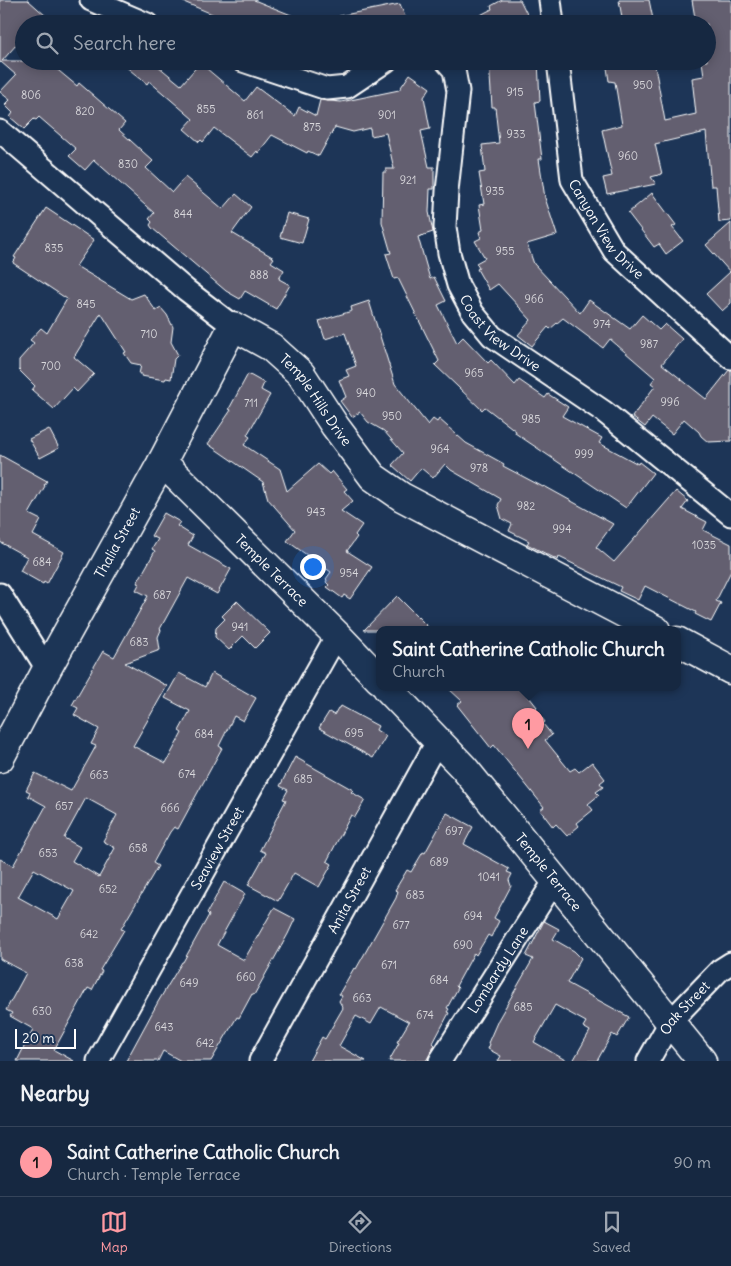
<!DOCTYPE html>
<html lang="en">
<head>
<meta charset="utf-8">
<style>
  :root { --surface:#162841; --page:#1f3048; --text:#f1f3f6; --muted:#9ea6b1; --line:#35445a; --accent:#ff9aa2 }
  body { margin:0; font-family:Delius,sans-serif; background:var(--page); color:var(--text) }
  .scale { position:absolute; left:15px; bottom:12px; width:61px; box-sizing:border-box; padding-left:5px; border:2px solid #fff; border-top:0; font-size:14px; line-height:18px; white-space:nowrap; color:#fff; -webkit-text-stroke:4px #1d3557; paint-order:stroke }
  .you { position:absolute; left:312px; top:566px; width:18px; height:18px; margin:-12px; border:4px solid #fff; border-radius:50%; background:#1a73e8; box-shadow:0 0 0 8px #1a73e833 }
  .badge { display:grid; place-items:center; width:32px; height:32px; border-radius:50%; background:var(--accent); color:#111; font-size:16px; font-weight:700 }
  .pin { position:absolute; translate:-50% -41px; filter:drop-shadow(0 1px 2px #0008) }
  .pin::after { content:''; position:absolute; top:26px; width:18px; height:15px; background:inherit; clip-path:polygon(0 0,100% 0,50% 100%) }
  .popup { position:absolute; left:376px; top:626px; width:305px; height:65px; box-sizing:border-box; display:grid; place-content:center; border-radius:10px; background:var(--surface); filter:drop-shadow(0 1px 4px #0005); font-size:16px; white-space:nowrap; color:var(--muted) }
  .popup b { font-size:19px; color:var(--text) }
  .popup::after { content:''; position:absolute; left:50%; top:100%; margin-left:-10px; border:10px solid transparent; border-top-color:var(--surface) }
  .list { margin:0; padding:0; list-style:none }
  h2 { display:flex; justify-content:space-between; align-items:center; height:65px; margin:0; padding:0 20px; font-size:21px }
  h2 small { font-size:16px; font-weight:400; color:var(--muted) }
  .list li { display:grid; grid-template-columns:32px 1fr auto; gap:15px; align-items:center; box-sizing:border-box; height:70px; padding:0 20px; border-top:1px solid var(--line) }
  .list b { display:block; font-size:19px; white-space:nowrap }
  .list p { margin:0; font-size:16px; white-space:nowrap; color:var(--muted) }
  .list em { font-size:16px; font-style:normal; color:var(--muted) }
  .icon { flex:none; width:28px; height:28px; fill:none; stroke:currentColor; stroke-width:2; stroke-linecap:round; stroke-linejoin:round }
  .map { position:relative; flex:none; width:731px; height:1061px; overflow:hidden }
  .search { position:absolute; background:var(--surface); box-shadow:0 2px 12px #0003; left:15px; right:15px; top:15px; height:55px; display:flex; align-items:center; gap:12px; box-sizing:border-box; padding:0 18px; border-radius:28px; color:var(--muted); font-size:19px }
  .sheet { height:135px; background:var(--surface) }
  nav { display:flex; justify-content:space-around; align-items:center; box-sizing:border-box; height:70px; border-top:1px solid var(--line); background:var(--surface); font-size:14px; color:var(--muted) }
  nav a { display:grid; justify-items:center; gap:2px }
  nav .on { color:var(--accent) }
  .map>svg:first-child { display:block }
  .building { fill:#635f70; stroke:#fff; fill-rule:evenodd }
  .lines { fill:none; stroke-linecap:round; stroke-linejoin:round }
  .minor-casing { stroke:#fff; stroke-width:25 }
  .tertiary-casing { stroke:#fff; stroke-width:31 }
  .minor { stroke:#1d3557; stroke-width:21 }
  .tertiary { stroke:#1d3557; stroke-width:28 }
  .labels { text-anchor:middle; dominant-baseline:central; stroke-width:5; stroke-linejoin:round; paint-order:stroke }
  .number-label { font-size:11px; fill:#d8d7db }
  .street-label { font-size:14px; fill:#fff; stroke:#1d3557 }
</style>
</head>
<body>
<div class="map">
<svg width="731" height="1061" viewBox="0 0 731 1061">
  <rect width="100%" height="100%" fill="#1d3557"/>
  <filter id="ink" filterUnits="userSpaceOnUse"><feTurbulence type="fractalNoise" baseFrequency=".02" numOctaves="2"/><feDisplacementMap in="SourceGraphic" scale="10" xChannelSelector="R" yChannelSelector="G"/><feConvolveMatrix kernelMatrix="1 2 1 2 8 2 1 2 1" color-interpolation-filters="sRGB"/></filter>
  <g filter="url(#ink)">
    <!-- building -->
    <path class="building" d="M0,0H28L55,24H24V36L2,61H47L77,86L79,83L125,123L119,130L153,161L146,168L172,192L185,177L223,209L236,194L251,207L232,233L274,258L271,262L284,270L279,279L290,285L276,309L245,291L240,299L226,291L152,228L150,225L152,222L149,219L154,213L94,160L85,170L69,156L76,149L39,117L36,120L34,119L24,129L10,117L13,113L5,105L10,100L0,92L16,75L1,62L0,63Z
      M179,0H254L311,23L236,24Z
      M502,0H520L532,24H463L492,9L491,6Z
      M619,0H649L654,24H623Z
      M692,0H731V221L719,222L716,186H711L706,132L655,144L662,174L651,177L656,184L607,194L603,178L612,176L602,130L622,125L615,82L609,81L606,61H654L665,121L696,114L692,78L704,76L702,61H707V24H696Z
      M400,4L408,24H340L339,16Z
      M119,61H152L181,85L200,63L245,101L256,87L295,116L299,107L316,116L320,100L341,102L399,90L410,74L430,88L424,97L430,129L421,131L429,167H434V189H430L429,212L433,232L418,237L430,279L434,277L446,301L438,305L457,343L463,337L488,363L491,360L515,385L519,380L545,398L548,394L568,407L562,416L602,438L599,443L638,464L639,462L653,473L626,508L515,433L516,431L485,407L482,410L435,365L439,361L398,278L394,279L386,254L391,253L382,222L383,172H386V169H394L386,133L371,136L370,128L353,132L335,127L319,156L308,151L307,153L272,135L258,153L257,151L252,157L214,128L203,142L201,140L199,142L184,129L193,119L149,81L147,84Z
      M489,61H538L540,101L535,102L542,159H539L545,198L557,235L527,244L534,264L580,313L589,300L630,329L642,315L659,330L665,324L682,339L662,364L706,399L729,370H731V441L708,442L701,436L699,432L684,419L672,434L652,418L645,427L632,417L655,386L651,383L655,378L610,339L603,348L563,318L550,329L548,327L532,346L518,335L531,320L498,284L489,290L477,269L479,268L476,263L485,258L475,241L481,238L479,232L483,230L479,205L484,204L479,173L485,172L482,145L499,143L495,107H492Z
      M652,193L676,225L672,227L683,241L666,254L659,244L654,247L628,213Z
      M46,208L94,240L76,266L131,299L144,294L156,311L161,308L167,315L173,327L171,342L178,355L174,359L171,379L166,378L165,380L141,376L142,374H139L141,365L131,363L124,353L126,352L101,313L74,357L94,374L77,392L73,388L54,409L32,390L35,386L19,370V360L34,343L30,340L41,328L47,333L67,299L13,263L16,258L14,257Z
      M287,213L309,219L302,243L280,237Z
      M731,223V303L722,311L706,294L730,272L706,245Z
      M369,301L395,384L428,425L433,419L437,422L439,419L466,443L504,464L503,466L543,487L544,486L613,524L596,547L614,562L676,491L688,501L682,509L707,522L703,530L731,544V571L716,601L721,603L711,622L695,614L696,612L645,586L638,600L619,591L621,587L559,557L558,560L527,544L529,541L509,531L512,524L502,519L498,505L501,499L451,470L445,464L433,478L421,468L410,481L392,465L403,453L384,431L368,422L360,412L352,417L340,401L346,397L339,380L349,376L346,370L356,366L345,333L325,339L319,321L352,311L351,307Z
      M248,374L264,383L261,390L270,395L247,435L250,437L244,445L280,469L287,491L318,464L329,474L332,471L347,489L344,491L353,501L341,511L362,525L355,535L357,537L347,551L372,567L350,599L344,595L342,598L327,587L329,585L326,582L327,580L326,579L331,572L287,541L295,530L268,499L263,482L208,444L231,410L229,409Z
      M49,429L59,448L40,458L29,439Z
      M0,455L47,481L44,485L45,486L29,514L41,520L33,535L64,552L47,584L44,582L43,584L20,571L27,557L0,542Z
      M164,513L180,522L177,526L193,536L188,545L231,569L217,594L188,578L160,629L161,630L158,637L160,650L125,663L167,686L133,746L166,763L182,733L179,731L190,711L165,698L179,673L205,687L212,673L256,698L243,721L234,716L219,746L222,748L178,829L174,827L170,832L153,863L158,866L121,929L124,930L100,970L102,971L92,990L88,988L54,1050L74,1061H17L33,1029L10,1016L12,1013L6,1010L26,973L0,959V859L13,866L46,806L28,796L30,792L26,790L35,773L71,791L96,746L91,744L99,729L74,715L78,708L72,705L103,651L114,657L148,596L136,590L139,584L137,583L155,551L152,549L158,539L151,536ZM86,798L117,815L103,841L115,848L99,877L72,861L80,847L64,838ZM34,869L74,891L58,919L18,897Z
      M397,596L431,630H364Z
      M237,601L270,633L255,648L243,636L229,650L215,637L216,628L225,619L222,616Z
      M448,688H522L537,707L535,709L545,722L543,724L552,735L545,740L570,771L575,768L579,772L592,762L605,779L600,783L603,787L596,792L599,795L588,804L593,810L577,823L579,826L567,836L556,824L553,827L540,810L544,807L494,745L491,748L457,705L462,701Z
      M341,706L378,726L376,730L386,736L373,758L319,728L329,712L334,715L338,708H340Z
      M295,757L353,790L351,792L365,800L355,817L351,815L327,861L332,864L319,887L294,873L278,901L248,885L266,853L260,850L286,800L283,799L288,790L280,786Z
      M447,813L473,827L464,844L509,869L507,872L512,874L509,880L511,886L494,918L499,921L491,937L488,935L476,955L474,953L456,986L458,988L447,1008L449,1009L447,1012L449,1013L433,1043L435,1045L426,1061H389L399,1043L397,1042L409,1022L381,1007L371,1024L356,1016L339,1046L366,1061H309L322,1037L325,1039L343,1008L339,1001L342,996L339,994L354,968L356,969L396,898L398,891L395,890L407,870L411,872L423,852L425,853Z
      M224,882L245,894L217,945L244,960L274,908L295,919L288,934L254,995L252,994L239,1018L237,1017L211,1061H181L163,1051L158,1061H126L158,1002L182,962H183L209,915L207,913Z
      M544,921L559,929L553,939L574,951L581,958L567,983L629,1017L617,1037L612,1034L597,1061H573L590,1031L583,1027L586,1022L555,1005L534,1042L567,1061H498L501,1056L488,1049L490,1044L488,1043L498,1020L533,959L526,956Z"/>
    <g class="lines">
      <defs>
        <g id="minor">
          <path d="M91,0L147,24"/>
          <path d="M550,0L553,24"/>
          <path d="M243,61L327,89L347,87L386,61"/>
          <path id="s1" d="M446,61L454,70L458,91L447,191L445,227L449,253L458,285L473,313L492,336L603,411L731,515"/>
          <path id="s2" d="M558,61L572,180L614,251L731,358"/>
          <path d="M0,131L186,290L233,326"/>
          <path d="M0,594L47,669"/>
          <path id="s3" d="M98,1061L337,635"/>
          <path id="s4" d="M260,1061L438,740"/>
          <path id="s5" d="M440,1061L555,880"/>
          <path id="s6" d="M648,1061L670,1022L720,970L731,963"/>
        </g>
        <g id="tertiary">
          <path id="s7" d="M162,462L337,635L379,679"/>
          <path d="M677,641L731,670"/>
          <path id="s8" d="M387,688L464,768L702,1061"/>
          <path id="s9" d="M0,758L47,669L162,462L233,326L271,347L301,374L335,426L373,477L402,497L656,630"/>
        </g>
      </defs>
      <!-- minor casing -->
      <use href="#minor" class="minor-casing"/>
      <!-- tertiary casing -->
      <use href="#tertiary" class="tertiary-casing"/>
      <!-- minor -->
      <use href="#minor" class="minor"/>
      <!-- tertiary -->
      <use href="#tertiary" class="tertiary"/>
    </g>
  </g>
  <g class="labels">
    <!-- number labels -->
    <g class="number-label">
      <text x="643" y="85">950</text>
      <text x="515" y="92">915</text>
      <text x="31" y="95">806</text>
      <text x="206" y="109">855</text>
      <text x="85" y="111">820</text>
      <text x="255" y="115">861</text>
      <text x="387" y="115">901</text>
      <text x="312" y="127">875</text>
      <text x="516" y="134">933</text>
      <text x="628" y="156">960</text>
      <text x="128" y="164">830</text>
      <text x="408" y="180">921</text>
      <text x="495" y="191">935</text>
      <text x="183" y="214">844</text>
      <text x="54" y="248">835</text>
      <text x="505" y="251">955</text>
      <text x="259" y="275">888</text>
      <text x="534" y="299">966</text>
      <text x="86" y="304">845</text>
      <text x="602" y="324">974</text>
      <text x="149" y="334">710</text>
      <text x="649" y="344">987</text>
      <text x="51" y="366">700</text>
      <text x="474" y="373">965</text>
      <text x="366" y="393">940</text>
      <text x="670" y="402">996</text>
      <text x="251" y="403">711</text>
      <text x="392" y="416">950</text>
      <text x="531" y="419">985</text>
      <text x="440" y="449">964</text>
      <text x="584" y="454">999</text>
      <text x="479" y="468">978</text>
      <text x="526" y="506">982</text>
      <text x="316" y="512">943</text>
      <text x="562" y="529">994</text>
      <text x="704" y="545">1035</text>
      <text x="42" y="562">684</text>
      <text x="349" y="573">954</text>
      <text x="162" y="595">687</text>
      <text x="240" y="627">941</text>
      <text x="139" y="642">683</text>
      <text x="354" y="733">695</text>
      <text x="204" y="734">684</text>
      <text x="187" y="774">674</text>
      <text x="99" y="775">663</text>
      <text x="303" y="779">685</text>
      <text x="64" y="806">657</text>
      <text x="170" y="808">666</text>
      <text x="454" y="831">697</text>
      <text x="138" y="848">658</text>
      <text x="48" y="853">653</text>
      <text x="439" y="862">689</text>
      <text x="489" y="877">1041</text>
      <text x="108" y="889">652</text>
      <text x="415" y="895">683</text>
      <text x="473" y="916">694</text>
      <text x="401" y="925">677</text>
      <text x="89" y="934">642</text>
      <text x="463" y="945">690</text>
      <text x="74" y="963">638</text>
      <text x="389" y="965">671</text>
      <text x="246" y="977">660</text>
      <text x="439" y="980">684</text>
      <text x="189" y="983">649</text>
      <text x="362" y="998">663</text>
      <text x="523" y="1007">685</text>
      <text x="42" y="1011">630</text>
      <text x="425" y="1015">674</text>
      <text x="164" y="1027">643</text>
      <text x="205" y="1043">642</text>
    </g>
    <!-- street labels -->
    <g class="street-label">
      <text stroke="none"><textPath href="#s2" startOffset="180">Canyon View Drive</textPath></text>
      <text stroke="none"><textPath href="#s1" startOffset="295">Coast View Drive</textPath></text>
      <text stroke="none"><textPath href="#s9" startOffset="604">Temple Hills Drive</textPath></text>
      <text stroke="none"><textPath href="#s9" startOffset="245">Thalia Street</textPath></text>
      <text stroke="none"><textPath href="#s7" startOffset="154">Temple Terrace</textPath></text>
      <text stroke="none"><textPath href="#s3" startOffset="244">Seaview Street</textPath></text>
      <text stroke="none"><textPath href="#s8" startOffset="245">Temple Terrace</textPath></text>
      <text stroke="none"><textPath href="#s4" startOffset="184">Anita Street</textPath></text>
      <text stroke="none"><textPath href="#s5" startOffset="108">Lombardy Lane</textPath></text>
      <text stroke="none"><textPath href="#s6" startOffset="65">Oak Street</textPath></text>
    </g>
  </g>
</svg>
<div class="scale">20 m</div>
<div class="you"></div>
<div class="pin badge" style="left:528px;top:749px">1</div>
<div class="popup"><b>Saint Catherine Catholic Church</b>Church</div>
<div class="search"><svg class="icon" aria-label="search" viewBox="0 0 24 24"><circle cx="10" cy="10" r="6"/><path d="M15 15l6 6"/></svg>Search here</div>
</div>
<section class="sheet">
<h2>Nearby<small></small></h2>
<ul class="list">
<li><span class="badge">1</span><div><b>Saint Catherine Catholic Church</b><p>Church · Temple Terrace</p></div><em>90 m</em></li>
</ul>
</section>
<nav>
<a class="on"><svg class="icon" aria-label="map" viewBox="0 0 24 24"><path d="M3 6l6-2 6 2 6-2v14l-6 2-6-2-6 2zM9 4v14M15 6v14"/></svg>Map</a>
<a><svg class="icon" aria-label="directions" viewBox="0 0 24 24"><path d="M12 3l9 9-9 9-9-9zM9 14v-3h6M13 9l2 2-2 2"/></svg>Directions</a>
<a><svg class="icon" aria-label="saved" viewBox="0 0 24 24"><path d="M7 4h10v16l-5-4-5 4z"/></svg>Saved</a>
</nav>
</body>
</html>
